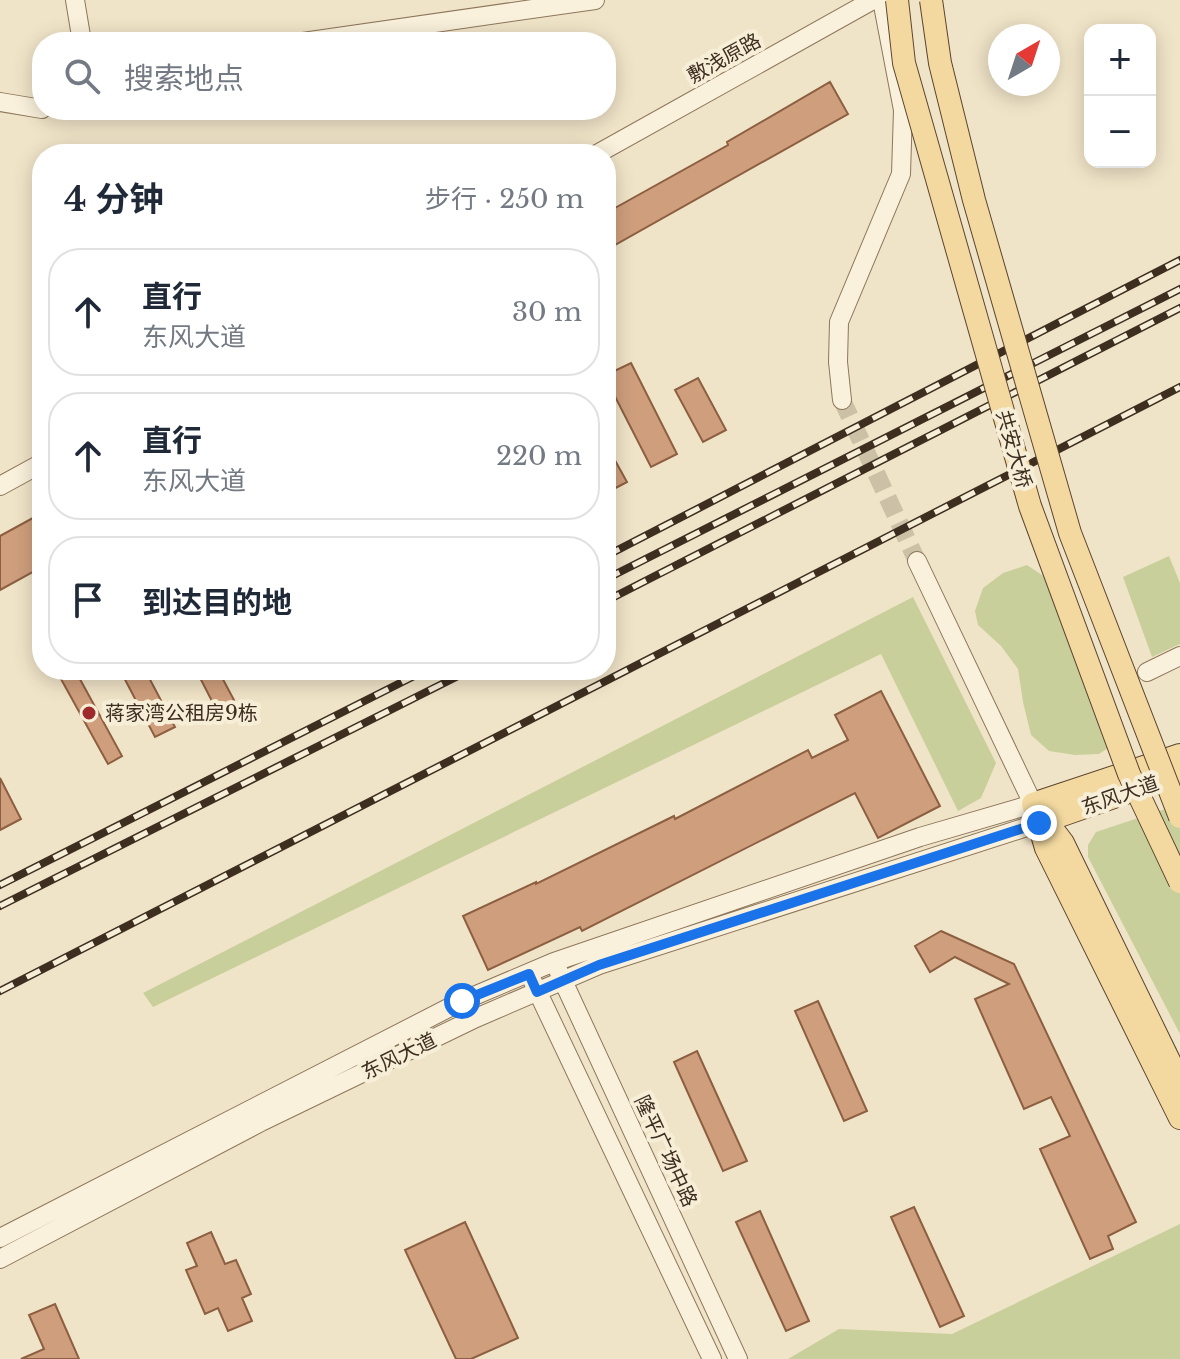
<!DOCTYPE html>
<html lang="zh">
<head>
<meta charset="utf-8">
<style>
  :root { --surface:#fff; --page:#f2f2f3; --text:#1f2937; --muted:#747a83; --line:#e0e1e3 }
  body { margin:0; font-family:"Libre Baskerville","Noto Sans SC",serif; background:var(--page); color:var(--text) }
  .controls { position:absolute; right:24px; top:24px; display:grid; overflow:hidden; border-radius:16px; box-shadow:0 4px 20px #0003 }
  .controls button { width:72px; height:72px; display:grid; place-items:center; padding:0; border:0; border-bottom:2px solid var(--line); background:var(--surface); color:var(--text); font:40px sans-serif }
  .compass { position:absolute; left:988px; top:24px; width:72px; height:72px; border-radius:50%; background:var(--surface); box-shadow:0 4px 20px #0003; rotate:39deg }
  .stop { position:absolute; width:24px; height:24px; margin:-18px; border:6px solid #1a73e8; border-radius:50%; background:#fff }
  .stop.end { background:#1a73e8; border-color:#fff; box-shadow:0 2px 8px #0008 }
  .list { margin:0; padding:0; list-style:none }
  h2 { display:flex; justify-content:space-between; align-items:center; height:104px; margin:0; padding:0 32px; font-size:34px }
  h2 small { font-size:26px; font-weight:400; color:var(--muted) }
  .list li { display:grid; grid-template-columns:52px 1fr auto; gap:24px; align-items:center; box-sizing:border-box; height:128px; margin:0 16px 16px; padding:0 16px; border:2px solid var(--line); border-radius:32px }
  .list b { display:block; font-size:30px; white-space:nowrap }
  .list p { margin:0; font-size:26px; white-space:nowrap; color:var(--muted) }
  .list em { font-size:26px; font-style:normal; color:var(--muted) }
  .icon { flex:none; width:44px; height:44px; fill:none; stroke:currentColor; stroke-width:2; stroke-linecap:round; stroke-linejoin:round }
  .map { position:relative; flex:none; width:1180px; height:1359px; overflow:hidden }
  .search { position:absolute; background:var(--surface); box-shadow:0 4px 20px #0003; left:32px; top:32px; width:584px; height:88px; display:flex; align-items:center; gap:20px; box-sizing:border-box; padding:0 28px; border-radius:32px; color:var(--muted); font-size:30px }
  .panel { position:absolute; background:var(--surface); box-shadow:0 4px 20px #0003; left:32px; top:144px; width:584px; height:536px; border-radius:32px }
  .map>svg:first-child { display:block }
  .green { fill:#c9cf9b }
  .building { fill:#cf9f7d; stroke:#8d5f41; stroke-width:2 }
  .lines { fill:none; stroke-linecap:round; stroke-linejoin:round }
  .minor-tunnel { stroke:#ccc0a6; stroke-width:18; stroke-dasharray:18 9; stroke-linecap:butt }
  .minor-casing { stroke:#8d765c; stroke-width:20 }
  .major-casing { stroke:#5b4430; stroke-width:24 }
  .minor { stroke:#faf1dc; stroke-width:18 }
  .major { stroke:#f3d9a0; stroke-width:22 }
  .rail-casing { stroke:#3d2e20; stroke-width:8 }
  .rail { stroke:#f7eed8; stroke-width:5; stroke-dasharray:15; stroke-linecap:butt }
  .major-bridge-casing { stroke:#5b4430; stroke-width:24; stroke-linecap:butt }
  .major-bridge { stroke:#f3d9a0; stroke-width:22 }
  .route { stroke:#1a73e8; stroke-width:10 }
  .poi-dot { fill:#9e2a2b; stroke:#f7eed8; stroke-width:3 }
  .labels { text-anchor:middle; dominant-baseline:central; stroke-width:8; stroke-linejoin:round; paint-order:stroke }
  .street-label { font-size:20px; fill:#3d2e20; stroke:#f7eed8 }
  .poi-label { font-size:20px; fill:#3d2e20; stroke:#f7eed8; text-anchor:start }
</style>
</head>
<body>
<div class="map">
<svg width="1180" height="1359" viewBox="0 0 1180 1359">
  <rect width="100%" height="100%" fill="#f0e4c8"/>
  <!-- green -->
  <path class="green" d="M1169,556L1180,583V644L1152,657L1123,577Z
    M1027,565L1045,577L1108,748L1099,754L1075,755L1049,751L1031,735L1023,702L1018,669L1001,646L978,625L975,611L983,588L1003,573Z
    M913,597L996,763L981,798L958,811L881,654L153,1007L143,993Z
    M1180,804V1034L1088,857V845L1096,832Z
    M1180,1224V1359H788L839,1329L952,1334Z"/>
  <!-- building -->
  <path class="building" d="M830,82L848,114L606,250V213L728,145L727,142Z
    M631,363L677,454L651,467L606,379V375Z
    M698,378L726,430L703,442L675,390Z
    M606,444L627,482L606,493Z
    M42,513V567L0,590V536Z
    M56,670H75L122,756L108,764Z
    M120,670H145L175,727L155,737Z
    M196,670H218L234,700L216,709Z
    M881,691L940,806L878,838L855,793L582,931L580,927L488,970L463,916L536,882V884L674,816L675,819L808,750L812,758L848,740L835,715Z
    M0,778L21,819L0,830Z
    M941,931L1014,964L1136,1222L1108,1236L1113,1249L1090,1259L1040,1149L1070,1136L1051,1097L1024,1109L975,999L1009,984L955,957L930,972L915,946Z
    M818,1001L867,1111L844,1121L795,1011Z
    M697,1051L747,1161L723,1171L674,1062Z
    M914,1207L964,1316L940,1327L891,1217Z
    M760,1211L809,1321L786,1331L736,1222Z
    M465,1222L518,1338L471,1359H456L405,1250Z
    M211,1232L225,1264L236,1260L251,1294L242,1298L252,1321L228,1331L218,1308L205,1314L186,1270L197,1266L187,1243Z
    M55,1304L79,1359H21L44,1349L29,1315Z"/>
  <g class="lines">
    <!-- minor-tunnel -->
    <path class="minor-tunnel" d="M842,400L917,561"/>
    <defs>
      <path id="minor" d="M75,0L82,42
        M303,42L595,0
        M0,102L42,109
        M597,154L873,0
        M842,400L838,362L839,322L901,174L903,110L882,0
        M0,486L42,463
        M1147,672L1180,656
        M558,970L738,1359
        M533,982L712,1359
        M0,1238L462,1001L554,962L920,837L1033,804L917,561
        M0,1259L261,1122L476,1018L599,965L1039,823"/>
      <path id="major" d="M1033,804L1046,848L1180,1118
        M1033,804L1180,755
        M1044,818L1063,843L1180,1083
        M1039,823L1180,774"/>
    </defs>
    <!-- minor casing -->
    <use href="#minor" class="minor-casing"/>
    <!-- major casing -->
    <use href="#major" class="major-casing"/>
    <!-- minor -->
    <use href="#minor" class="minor"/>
    <!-- major -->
    <use href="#major" class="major"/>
    <defs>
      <path id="rail" d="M606,556L1180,260
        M606,579L1180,289
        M606,601L1180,308
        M0,885L426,670
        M0,906L470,670
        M0,991L1180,387"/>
    </defs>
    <!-- rail casing -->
    <use href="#rail" class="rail-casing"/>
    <!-- rail -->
    <use href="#rail" class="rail"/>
    <defs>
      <path id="major-bridge" d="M897,0L904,63L1030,506L1129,774L1180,882
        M931,0L940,63L974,200L1070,533L1180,817"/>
    </defs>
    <!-- major-bridge casing -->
    <use href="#major-bridge" class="major-bridge-casing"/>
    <!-- major-bridge -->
    <use href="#major-bridge" class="major-bridge"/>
  </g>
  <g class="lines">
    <!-- route -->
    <path class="route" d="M462,1001L529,974L537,992L599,965L1039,823"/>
  </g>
  <!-- markers -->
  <circle class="poi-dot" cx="89" cy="713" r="8"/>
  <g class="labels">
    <!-- street labels -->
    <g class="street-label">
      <text transform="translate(724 58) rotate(-29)">敷浅原路</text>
      <text transform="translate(1014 449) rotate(74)">共安大桥</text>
      <text transform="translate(1120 795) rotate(-19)">东风大道</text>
      <text transform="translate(399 1056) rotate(-26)">东风大道</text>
      <text transform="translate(666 1151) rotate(65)">隆平广场中路</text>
    </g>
    <!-- poi labels -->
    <g class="poi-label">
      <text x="105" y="713">蒋家湾公租房9栋</text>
    </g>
  </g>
</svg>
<div class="controls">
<button>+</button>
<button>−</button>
</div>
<svg class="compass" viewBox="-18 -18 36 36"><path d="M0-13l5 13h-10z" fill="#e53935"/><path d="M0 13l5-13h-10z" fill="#747a83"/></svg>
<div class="stop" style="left:462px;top:1001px"></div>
<div class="stop end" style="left:1039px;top:823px"></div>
<div class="search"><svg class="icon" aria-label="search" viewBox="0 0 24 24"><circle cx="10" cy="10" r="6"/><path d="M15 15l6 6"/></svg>搜索地点</div>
<section class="panel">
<h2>4 分钟<small>步行 · 250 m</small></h2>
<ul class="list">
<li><svg class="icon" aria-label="ahead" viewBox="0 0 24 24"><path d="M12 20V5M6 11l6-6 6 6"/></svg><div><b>直行</b><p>东风大道</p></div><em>30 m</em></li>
<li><svg class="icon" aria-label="ahead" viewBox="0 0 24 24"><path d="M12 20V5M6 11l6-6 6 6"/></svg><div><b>直行</b><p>东风大道</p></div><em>220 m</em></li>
<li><svg class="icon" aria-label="arrive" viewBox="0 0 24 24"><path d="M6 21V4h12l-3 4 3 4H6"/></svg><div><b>到达目的地</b></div></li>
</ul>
</section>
</div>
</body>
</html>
